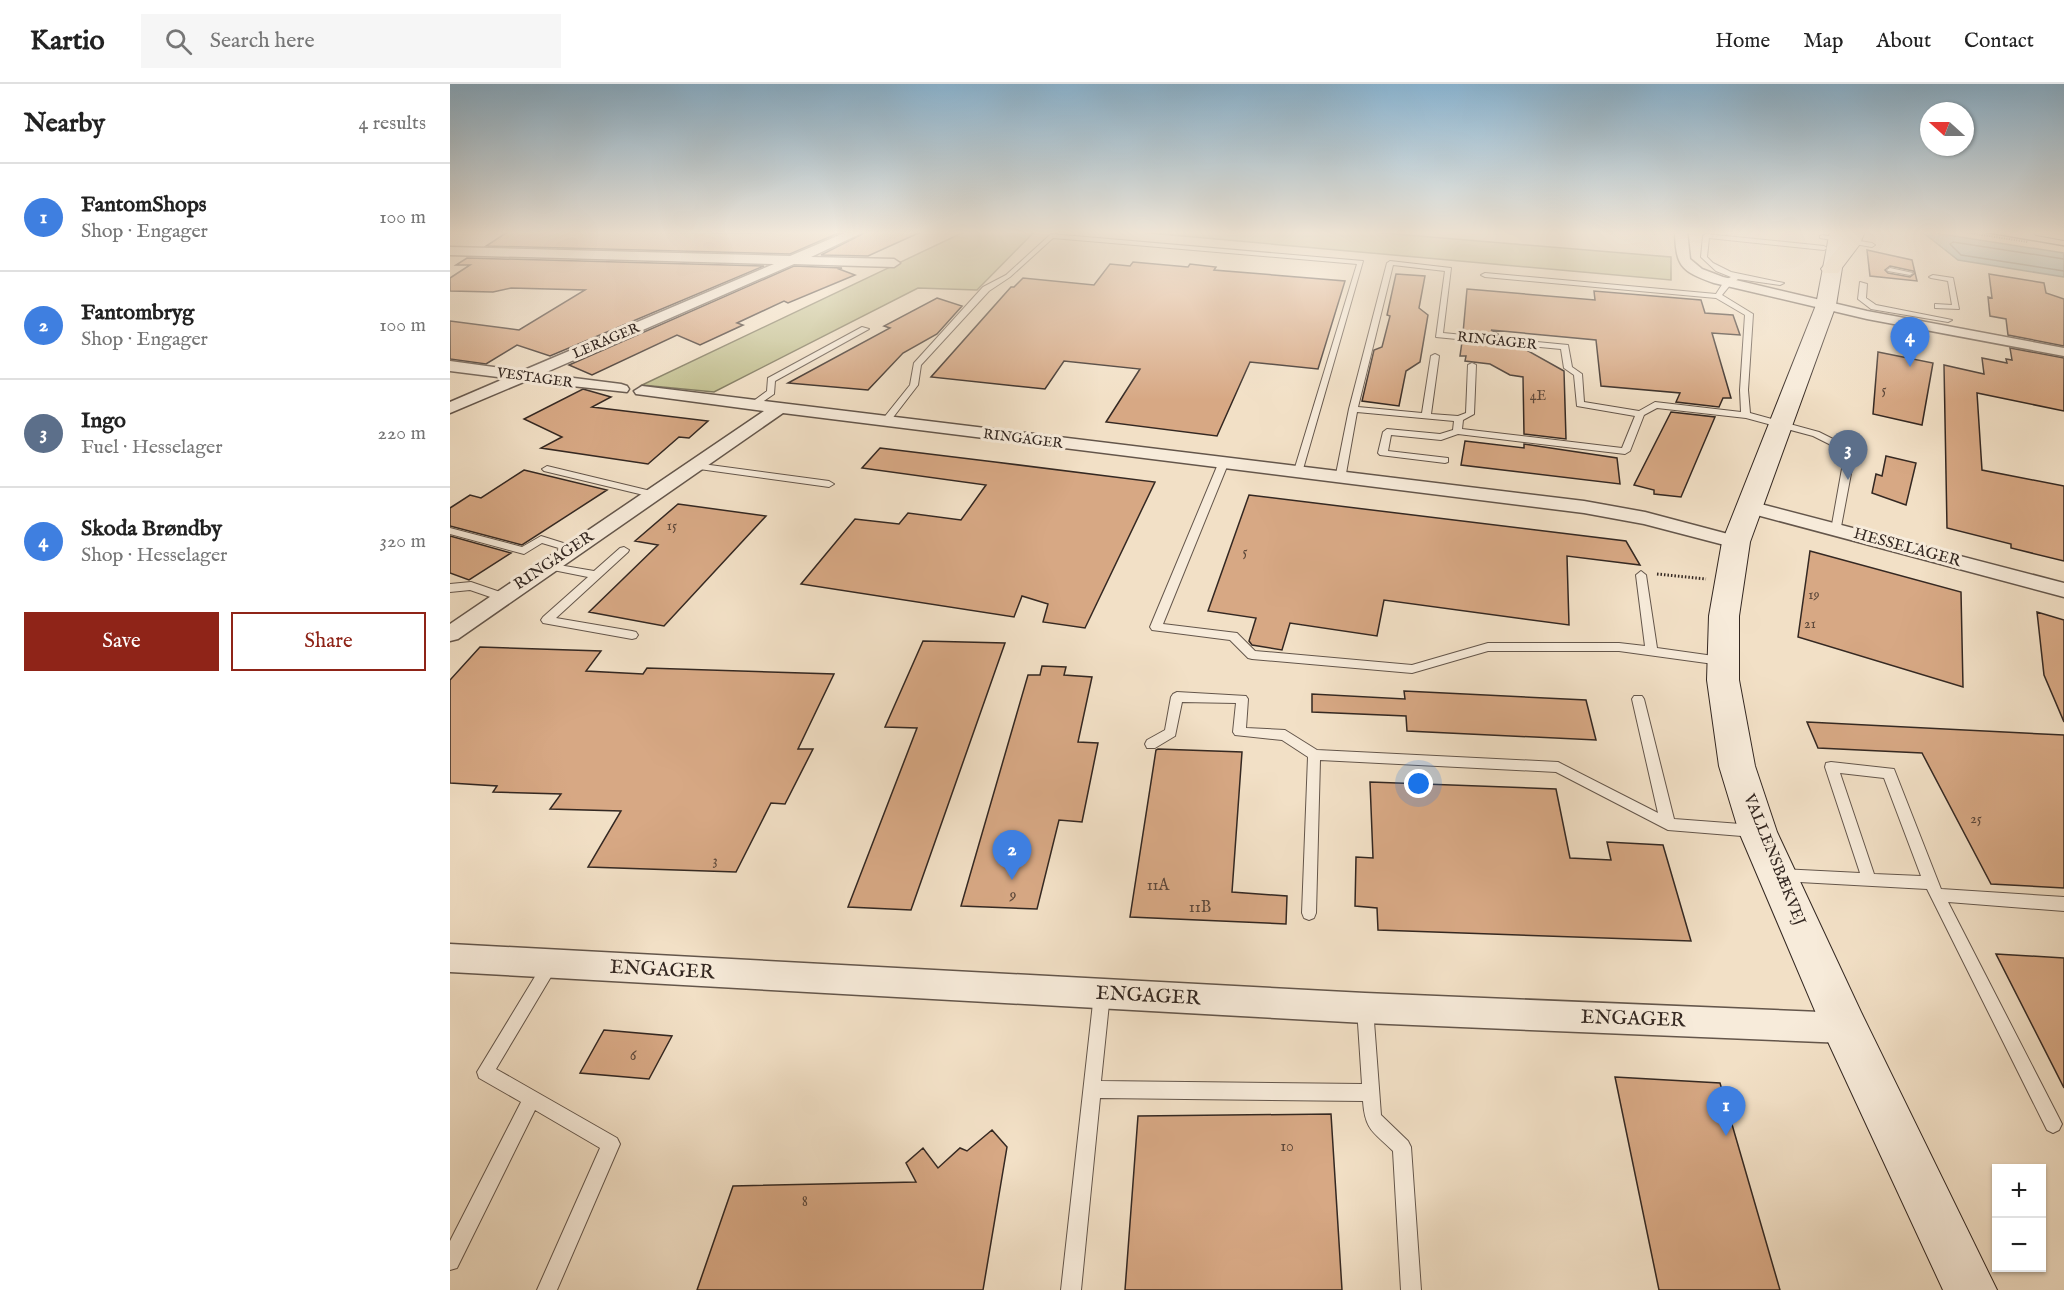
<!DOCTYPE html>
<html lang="en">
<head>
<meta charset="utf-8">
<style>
  :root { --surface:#fff; --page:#f6f6f6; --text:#222; --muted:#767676; --line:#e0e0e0; --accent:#8f2418 }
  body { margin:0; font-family:"IM FELL English",serif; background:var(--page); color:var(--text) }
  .controls { position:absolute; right:18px; bottom:18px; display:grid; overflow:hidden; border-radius:0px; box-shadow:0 2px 4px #0004 }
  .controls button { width:54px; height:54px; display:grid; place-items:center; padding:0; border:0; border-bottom:2px solid var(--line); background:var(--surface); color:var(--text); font:30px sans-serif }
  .compass { position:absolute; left:1470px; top:18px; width:54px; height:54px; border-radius:50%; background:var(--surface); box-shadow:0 2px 4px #0004; rotate:291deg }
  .you { position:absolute; left:969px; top:700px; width:21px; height:21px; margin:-15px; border:4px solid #fff; border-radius:50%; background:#1a73e8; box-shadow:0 0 0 9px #1a73e833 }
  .badge { display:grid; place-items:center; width:39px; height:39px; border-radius:50%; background:var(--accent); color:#fff; font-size:20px; font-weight:700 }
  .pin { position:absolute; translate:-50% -50px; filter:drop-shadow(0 2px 3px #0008) }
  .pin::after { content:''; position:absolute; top:32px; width:21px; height:18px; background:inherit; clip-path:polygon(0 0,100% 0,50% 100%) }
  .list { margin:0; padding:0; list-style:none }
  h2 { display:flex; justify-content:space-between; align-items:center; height:78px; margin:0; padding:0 24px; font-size:26px }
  h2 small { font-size:20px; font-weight:400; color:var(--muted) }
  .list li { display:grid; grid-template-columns:39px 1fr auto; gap:18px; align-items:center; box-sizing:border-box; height:108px; padding:0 24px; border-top:2px solid var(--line) }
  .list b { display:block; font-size:22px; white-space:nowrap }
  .list p { margin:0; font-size:20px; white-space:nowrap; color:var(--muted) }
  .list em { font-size:20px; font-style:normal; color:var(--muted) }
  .actions { display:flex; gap:12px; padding:18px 24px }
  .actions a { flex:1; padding:14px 0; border:2px solid var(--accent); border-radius:0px; text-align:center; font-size:21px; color:var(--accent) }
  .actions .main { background:var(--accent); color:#fff }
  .icon { flex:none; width:33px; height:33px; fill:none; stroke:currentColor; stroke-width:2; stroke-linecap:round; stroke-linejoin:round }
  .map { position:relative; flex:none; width:1614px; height:1206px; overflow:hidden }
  header { display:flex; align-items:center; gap:36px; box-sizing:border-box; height:84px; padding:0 30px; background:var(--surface); border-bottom:2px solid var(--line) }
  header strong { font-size:28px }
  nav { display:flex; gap:33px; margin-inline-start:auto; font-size:21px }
  .search { width:420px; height:54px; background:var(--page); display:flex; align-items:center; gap:15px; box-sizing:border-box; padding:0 21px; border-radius:0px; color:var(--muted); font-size:22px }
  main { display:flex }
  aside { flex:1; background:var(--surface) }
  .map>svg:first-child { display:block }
  .green { fill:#c2c090; stroke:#7b7459; stroke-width:1.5 }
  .water { fill:#9dbbbb; stroke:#73807e; stroke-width:1.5 }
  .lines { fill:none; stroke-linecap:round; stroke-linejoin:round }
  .shore { stroke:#68726e; stroke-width:1.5 }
  .building { fill:#d7a884; stroke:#342822; stroke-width:1.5; fill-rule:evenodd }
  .lane-casing { stroke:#64564b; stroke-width:2 }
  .street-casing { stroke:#64564b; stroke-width:3 }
  .secondary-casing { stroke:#342822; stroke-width:2 }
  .primary-casing { stroke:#342822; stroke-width:2 }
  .highway-casing { stroke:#342822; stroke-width:2 }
  .path-far1 { stroke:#342822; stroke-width:2; stroke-dasharray:1 1.5; stroke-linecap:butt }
  .path { stroke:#342822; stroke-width:3; stroke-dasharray:1.5 2; stroke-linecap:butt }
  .lane { fill:#f7ebda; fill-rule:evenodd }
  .street { fill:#f7ebda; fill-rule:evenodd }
  .secondary { fill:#f7ebda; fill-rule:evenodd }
  .primary { fill:#f2e0c6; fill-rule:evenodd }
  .highway { fill:#f2e0c6; fill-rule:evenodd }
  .tram { stroke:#342822; stroke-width:1.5 }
  .labels { text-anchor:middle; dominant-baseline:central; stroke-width:6; stroke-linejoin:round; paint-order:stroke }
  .far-street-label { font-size:14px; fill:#342822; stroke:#f7ebda }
  .number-label { font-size:14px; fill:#5d483a }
  .street-label { font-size:16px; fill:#342822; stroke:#f7ebda }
  .near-number-label { font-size:16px; fill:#5d483a }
  .near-street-label { font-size:20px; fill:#342822; stroke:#f7ebda }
</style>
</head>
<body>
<header>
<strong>Kartio</strong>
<div class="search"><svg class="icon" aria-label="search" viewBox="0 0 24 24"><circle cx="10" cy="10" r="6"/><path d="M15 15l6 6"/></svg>Search here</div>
<nav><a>Home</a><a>Map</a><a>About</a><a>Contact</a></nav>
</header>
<main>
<aside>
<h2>Nearby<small>4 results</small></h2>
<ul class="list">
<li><span class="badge" style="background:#3f7fe0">1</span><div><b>FantomShops</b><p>Shop · Engager</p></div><em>100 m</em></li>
<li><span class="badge" style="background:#3f7fe0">2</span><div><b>Fantombryg</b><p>Shop · Engager</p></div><em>100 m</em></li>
<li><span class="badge" style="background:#5c6f8a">3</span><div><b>Ingo</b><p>Fuel · Hesselager</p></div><em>220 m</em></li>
<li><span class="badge" style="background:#3f7fe0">4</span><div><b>Skoda Brøndby</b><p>Shop · Hesselager</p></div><em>320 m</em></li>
</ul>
<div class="actions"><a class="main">Save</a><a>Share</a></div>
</aside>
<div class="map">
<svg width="1614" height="1206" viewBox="0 0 1614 1206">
  <rect width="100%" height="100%" fill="#f2e0c6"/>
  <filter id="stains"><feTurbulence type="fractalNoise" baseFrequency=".00333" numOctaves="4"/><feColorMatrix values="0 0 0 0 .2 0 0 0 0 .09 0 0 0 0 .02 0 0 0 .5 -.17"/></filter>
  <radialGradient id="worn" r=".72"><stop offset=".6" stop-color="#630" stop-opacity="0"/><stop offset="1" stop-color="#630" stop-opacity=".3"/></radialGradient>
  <!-- green -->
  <path class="green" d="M516,147H585L527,206L468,204L264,308L192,301Z
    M677,147H910L1221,173V196Z"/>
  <!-- water -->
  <path class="water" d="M1471,147L1614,169V193L1508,176Z"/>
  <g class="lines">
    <!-- shore -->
    <path class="shore" d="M1614,175L1503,158L1500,160L1511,171L1614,187"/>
  </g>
  <!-- building -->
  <path class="building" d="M59,147L290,149L393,147L340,170L36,162Z
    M418,147H473L418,172L371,171Z
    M1417,166L1462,176L1467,197L1420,192ZM1440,182L1463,187L1465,189L1460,193L1438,189L1435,186Z
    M17,174L314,182L100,272L67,261L36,280L0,275V237L69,246L135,206L61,204L43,208L0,207V194L20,181H6Z
    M683,178L738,183L740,180L766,183L764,186L895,197L868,285L800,278L767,352L656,338L690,285L614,277L595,305L481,293L561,203H564L573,194L644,201L660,180L680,182Z
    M344,182L392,184L389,185L405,191L338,219L334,217L287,239L293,241L250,261L227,251L142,291L119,281Z
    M946,190L975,192L969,224L978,231L970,278L956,287L949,322L912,317L924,266L932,263L940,232L937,231Z
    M1539,190L1594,199L1596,209L1614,215V262L1558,251L1556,235L1540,232L1538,213L1542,214Z
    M1017,205L1145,216L1144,207L1251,216L1255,229L1283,231L1290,251L1262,249L1281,314H1273L1269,323L1226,318L1230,309L1151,302L1146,256L1041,246L1051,252L1013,249Z
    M487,214L512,222L487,250L453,269L418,306L338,299L440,244L434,242Z
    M1012,258L1071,263L1114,287L1116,355L1074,350L1073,293L1060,291L1040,280L1015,277L1016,272H1010Z
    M1560,264L1614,274V327L1527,309L1532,386L1614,402V477L1561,464V460L1497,444L1494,281L1534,290L1532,274L1557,279L1556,275L1562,276Z
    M1428,268L1483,279L1472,341L1423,330Z
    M133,305L161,313L142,323L258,337L239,354L229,353L198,380L91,364L112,353L74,335Z
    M1221,328L1265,333L1231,413L1204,410V406L1184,401Z
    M1015,357L1074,364V360L1167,374L1170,400L1011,381Z
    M430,364L545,378L705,398L635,544L593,538L598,520L572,512L564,533L351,500L405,435L449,440L458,429L511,436L536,401L412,384Z
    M1436,372L1466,379L1456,421L1422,409L1426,390L1432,392Z
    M74,386L157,406L72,461L0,442V424L20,411L31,414Z
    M799,411L1176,457L1190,481L1117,472L1119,541L934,516L927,552L840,539L832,566L802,561L799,557L806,534L758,527Z
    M228,420L316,432L214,542L139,528L208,461L185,457Z
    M0,452L61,469L19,496L0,489Z
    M1360,467L1511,508L1513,603L1348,553Z
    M1587,528L1614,536V638L1594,591Z
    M473,557L555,559L461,826L398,823L467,644L435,643Z
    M30,563L151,567L136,587L193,590L197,584L384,590L348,665H363L335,720L321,719L286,788L138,783L171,727L100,725L111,710L43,708L47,702L0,699V596Z
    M592,582L616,583L614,591L642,593L628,658L648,659L632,738L609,736L587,825L511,822L578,591H590Z
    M954,607L1136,616L1146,656L957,647L956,632L862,628V610L955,615Z
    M1357,638L1614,651V804L1541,800L1472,669L1368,664Z
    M708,665L792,668L782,808L837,812L836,840L680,833L706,666Z
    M920,698L1106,705L1120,774L1161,776L1157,758L1213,761L1241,857L928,846L927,824L905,822L906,773L923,774Z
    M1546,870L1614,874V1004Z
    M154,946L222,952L199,995L130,989Z
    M1165,993L1270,999L1330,1206H1209Z
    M881,1030L892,1206H675L688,1032Z
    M542,1046L557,1063L533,1206H247L283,1102L466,1098L456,1079L473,1064L488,1084L510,1064L517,1067Z"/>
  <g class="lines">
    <defs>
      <path id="lane" d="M601,150L913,177L851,392L848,393L843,390L907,180L603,154L560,193L539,207L471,281L468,301L438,340H432V336L460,301L464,279L533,203L556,191Z
        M1256,150L1374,162L1377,164L1374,166L1259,154L1257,173L1263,179L1281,188L1334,199L1330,201L1288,195L1281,200L1272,211L1303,230L1298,306L1300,329L1369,348L1385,356L1403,379L1390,448H1382L1381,446L1393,379L1379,360L1363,352L1296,334L1207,324L1194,331L1180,367L1175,370L1008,350L991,356L941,351L938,367L998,374V378L995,379L930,371L928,369L933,348L937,345L990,350L1003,346L1004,337L907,328L895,395L890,398L885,395L899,325L937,179L940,177L1001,184L993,249L1118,261L1122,283L1132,290L1134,318L1189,327L1205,318L1291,328L1290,306L1295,231L1266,214L1035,193L1031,191L1035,189L1266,210L1275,196L1281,193L1266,187L1251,173L1253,152ZM943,181L995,187L986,253L1111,265L1114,284L1124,291L1127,322L1185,332L1172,364L1012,345L1013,336L1024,330L1026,281L1022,279L1018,281L1016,329L1008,332L981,330L989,272L985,270L981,272L972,329L908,323Z
        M1372,151L1422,159L1425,161L1422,163L1370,154V152Z
        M1440,184L1463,189L1460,191L1438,187L1437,186Z
        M1483,191L1503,194L1509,225L1485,224V220L1502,221L1498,197L1481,194L1479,193Z
        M1410,198L1417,200L1416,214L1426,221L1502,236L1498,238L1421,225L1408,215Z
        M412,243L419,245L325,297L324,310L305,323L298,321L317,307L318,294Z
        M773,377L778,380L713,540L787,549L805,567L962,581L1038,559H1169L1195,562L1186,491L1191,487L1196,491L1207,564L1271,573L1277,577L1271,581L1169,567H1038L962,589L802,575L798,574L780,556L702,546L700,543L768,380Z
        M245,379L379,397L384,400L379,403L242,384L240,382Z
        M97,382L205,408L207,410L202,413L94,387L92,385Z
        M0,444L72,463L91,452L126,463L127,465L122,468L92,459L74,470L0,450Z
        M174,463L179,466L178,468L106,534L182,547L186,548L188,551L186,554L182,555L93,539L91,536L93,533L138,493L93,484L92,482L93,480L97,479L144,487L170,464Z
        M21,498L56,510L57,513L52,517L20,506L0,508V500Z
        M727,608L796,612L798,615L796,644L835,646L867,666L1108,678L1208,729L1182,615L1184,612H1192L1194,615L1224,735L1304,741L1309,743L1311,747L1309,751L1304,753L1218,746L1106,688L870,676L866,829L864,834L859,836L854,834L852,829L858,673L832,656L785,651L783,648L786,619L732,618L725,652L705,664H697L695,660L697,656L715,646L721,613L723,610Z
        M1381,678L1444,685L1491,805L1614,813V827L1498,818L1609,1034L1612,1040L1609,1046L1603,1049L1597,1046L1477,805L1331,797L1326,795L1324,791L1326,787L1331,785L1410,789L1375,683L1376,679ZM1390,689L1434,694L1471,792L1424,790Z
        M100,874L105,876L108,881L105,886L46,985L167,1054L170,1060L107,1206H87L150,1064L85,1026L7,1184L0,1186V1157L71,1018L29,994L27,988L95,876Z
        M652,902L658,905L660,910L651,997L912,1000L907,924L909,918L915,916L921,918L923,924L931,1031L958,1057L961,1063L971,1206H951L943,1067C924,1048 915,1047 913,1017L650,1014L631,1206H611L644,910L646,905Z"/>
      <path id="street" d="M399,147H416L361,173L444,175L450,179L444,183L344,180L92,290L171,300L177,302L179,305L177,308L76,297L0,329V318L56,294L0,287V277L72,287L324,180L0,171V163L340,172Z
        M1225,147H1237L1240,175L1252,185L1273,193L1417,227L1614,264V272L1417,235L1264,199C1230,187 1226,182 1225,147Z
        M192,302L1134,417L1195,428L1293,454L1296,458L1293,462L1286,464L1194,440L1134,429L333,329L8,555L0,557V540L314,327L186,310L184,307Z
        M1299,417L1614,499V513L1292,427L1290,423L1292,419Z
        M0,860L915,909L1395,929L1406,933L1410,944L1406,955L1395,959L915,939L0,888Z"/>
      <path id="secondary" d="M1380,147H1398L1386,221L1300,458L1289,532V596L1305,682L1327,748L1411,928L1547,1206H1493L1379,960L1289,748L1269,682L1257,596L1259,532L1272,458L1366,221Z"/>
      <path id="primary" d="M1397,147H1415L1410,160L1388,189H1374L1371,185L1392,159Z"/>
      <path id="highway" d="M1583,147H1614V156L1586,151Z"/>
    </defs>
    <!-- lane casing -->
    <use href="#lane" class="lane-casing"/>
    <!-- street casing -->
    <use href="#street" class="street-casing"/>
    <!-- secondary casing -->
    <use href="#secondary" class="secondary-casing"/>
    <!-- primary casing -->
    <use href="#primary" class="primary-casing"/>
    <!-- highway casing -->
    <use href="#highway" class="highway-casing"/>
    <!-- path-far1 -->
    <path class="path-far1" d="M1507,147L1578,158"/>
    <!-- path -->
    <path class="path" d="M1207,490L1256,495"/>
    <!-- lane -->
    <use href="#lane" class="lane"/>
    <!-- street -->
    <use href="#street" class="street"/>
    <!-- secondary -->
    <use href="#secondary" class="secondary"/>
    <!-- primary -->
    <use href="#primary" class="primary"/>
    <!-- highway -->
    <use href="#highway" class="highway"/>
    <!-- tram -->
    <path class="tram" d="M1526,147L1614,162"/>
  </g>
  <!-- sky -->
  <linearGradient id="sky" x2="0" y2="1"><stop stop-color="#8ab7d6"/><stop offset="0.47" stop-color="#f9f1e5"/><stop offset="1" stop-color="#f9f1e5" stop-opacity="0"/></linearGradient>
  <rect width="1614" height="316" fill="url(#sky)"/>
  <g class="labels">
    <!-- far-street labels -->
    <g class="far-street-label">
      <text transform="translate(156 257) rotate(-23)">LERAGER</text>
      <text transform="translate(1047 257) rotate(6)">RINGAGER</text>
      <text transform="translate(85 294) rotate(8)">VESTAGER</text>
      <text transform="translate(573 355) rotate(7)">RINGAGER</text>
    </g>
    <!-- number labels -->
    <g class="number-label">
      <text x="1434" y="306">5</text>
      <text x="1088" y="312">4E</text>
      <text x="222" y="442">15</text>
      <text x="795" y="468">5</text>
      <text x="1364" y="511">19</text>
      <text x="1360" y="540">21</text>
      <text x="1526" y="735">25</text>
      <text x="265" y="777">3</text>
    </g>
    <!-- street labels -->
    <g class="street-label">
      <text transform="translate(1457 464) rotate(15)">HESSELAGER</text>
      <text transform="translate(104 477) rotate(-34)">RINGAGER</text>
      <text transform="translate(1324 776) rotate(68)">VALLENSBÆKVEJ</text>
    </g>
    <!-- near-number labels -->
    <g class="near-number-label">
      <text x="708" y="802">11A</text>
      <text x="563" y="812">9</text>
      <text x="750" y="824">11B</text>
      <text x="183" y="972">6</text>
      <text x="837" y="1063">10</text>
      <text x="355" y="1118">8</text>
    </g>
    <!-- near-street labels -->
    <g class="near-street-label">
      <text transform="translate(212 886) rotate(3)">ENGAGER</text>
      <text transform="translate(698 912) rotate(3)">ENGAGER</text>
      <text transform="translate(1183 935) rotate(2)">ENGAGER</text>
    </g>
  </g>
  <rect width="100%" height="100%" filter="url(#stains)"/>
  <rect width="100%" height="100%" fill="url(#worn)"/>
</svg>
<div class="controls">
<button>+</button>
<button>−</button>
</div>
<svg class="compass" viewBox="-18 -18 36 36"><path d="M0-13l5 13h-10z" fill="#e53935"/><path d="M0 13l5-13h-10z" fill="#767676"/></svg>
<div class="you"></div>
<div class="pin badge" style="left:1276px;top:1052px;background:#3f7fe0">1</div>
<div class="pin badge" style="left:562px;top:796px;background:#3f7fe0">2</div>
<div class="pin badge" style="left:1398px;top:396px;background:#5c6f8a">3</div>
<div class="pin badge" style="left:1460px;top:283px;background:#3f7fe0">4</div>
</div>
</main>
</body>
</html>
